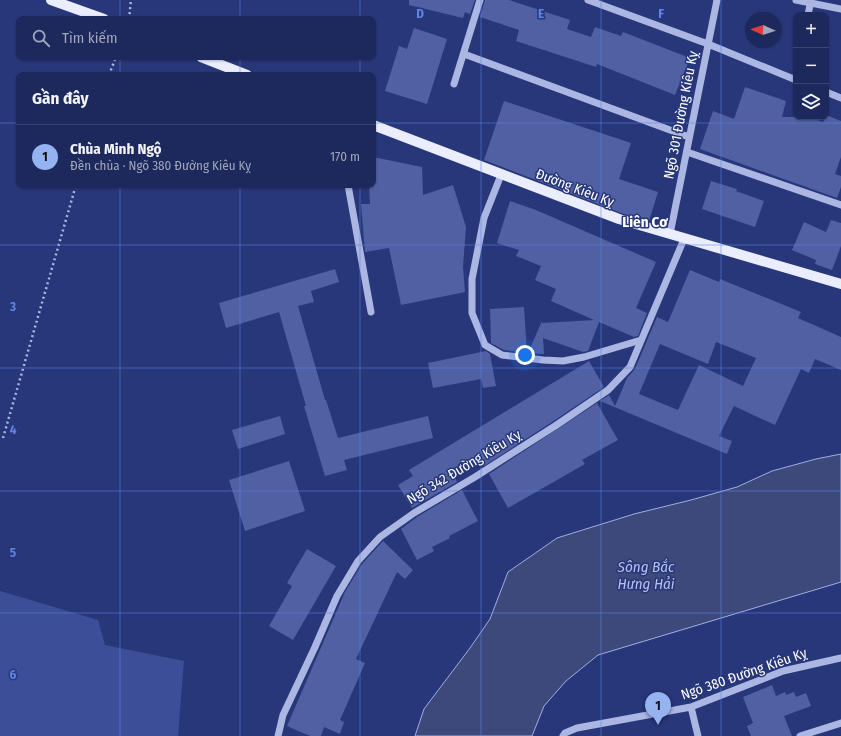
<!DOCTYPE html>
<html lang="vi">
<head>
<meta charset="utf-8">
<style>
  :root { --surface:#1d295c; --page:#2a3565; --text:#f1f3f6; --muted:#a0a6bb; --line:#3b4572; --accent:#95b2f1 }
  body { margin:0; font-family:"Fira Sans Condensed",sans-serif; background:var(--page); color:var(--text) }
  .controls { position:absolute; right:12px; top:12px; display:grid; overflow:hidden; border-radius:8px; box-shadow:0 1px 3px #0004 }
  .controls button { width:36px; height:36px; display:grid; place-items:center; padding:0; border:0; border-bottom:1px solid var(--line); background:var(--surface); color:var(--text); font:20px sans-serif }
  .compass { position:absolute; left:745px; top:12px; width:36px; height:36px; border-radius:50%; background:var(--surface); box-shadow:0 1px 3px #0004; rotate:273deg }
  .you { position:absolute; left:525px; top:355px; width:14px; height:14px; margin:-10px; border:3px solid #fff; border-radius:50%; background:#1a73e8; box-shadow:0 0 0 6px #1a73e833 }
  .badge { display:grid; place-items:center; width:26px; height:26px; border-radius:50%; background:var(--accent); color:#111; font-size:13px; font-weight:700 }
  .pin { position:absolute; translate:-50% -33px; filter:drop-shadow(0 1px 2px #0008) }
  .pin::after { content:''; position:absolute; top:21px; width:14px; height:12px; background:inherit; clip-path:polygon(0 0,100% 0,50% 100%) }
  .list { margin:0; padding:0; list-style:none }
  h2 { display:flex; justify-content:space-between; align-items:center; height:52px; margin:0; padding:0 16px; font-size:17px }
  h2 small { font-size:13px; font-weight:400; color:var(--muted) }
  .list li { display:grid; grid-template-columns:26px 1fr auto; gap:12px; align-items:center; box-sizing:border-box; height:64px; padding:0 16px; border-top:1px solid var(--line) }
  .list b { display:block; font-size:15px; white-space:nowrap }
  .list p { margin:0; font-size:13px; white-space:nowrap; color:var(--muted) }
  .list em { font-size:13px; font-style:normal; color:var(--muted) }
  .icon { flex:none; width:22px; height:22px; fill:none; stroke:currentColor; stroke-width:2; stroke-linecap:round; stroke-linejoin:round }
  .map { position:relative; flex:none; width:841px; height:736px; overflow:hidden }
  .search { position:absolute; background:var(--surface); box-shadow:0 1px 3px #0004; left:16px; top:16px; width:360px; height:44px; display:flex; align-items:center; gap:10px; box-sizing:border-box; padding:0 14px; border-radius:8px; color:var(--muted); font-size:15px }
  .panel { position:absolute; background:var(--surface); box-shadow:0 1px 3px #0004; left:16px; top:72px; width:360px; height:116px; border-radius:8px }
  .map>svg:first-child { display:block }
  .green { fill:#3b4e97 }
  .water { fill:#3d497b; stroke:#a0aee4 }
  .building { fill:#5060a3; fill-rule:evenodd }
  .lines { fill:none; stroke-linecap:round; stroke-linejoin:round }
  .path { stroke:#abb6e3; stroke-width:2.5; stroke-dasharray:2 3; stroke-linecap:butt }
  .minor { stroke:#abb6e3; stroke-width:7 }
  .major { stroke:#eaedfc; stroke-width:10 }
  .grid { fill:none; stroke:#6183e4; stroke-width:1; stroke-opacity:0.55 }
  .labels { text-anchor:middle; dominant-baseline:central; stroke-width:3; stroke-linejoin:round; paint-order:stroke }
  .street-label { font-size:14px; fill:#fff; stroke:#27377a }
  .neighbourhood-label { font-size:15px; font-weight:bold; fill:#fff; stroke:#27377a }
  .water-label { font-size:15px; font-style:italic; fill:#b6c1eb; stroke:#27377a }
  .grid-label { font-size:13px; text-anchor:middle; font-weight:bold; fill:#6183e4; stroke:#27377a; stroke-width:3; stroke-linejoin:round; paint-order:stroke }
</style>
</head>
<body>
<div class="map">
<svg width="841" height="736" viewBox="0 0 841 736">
  <rect width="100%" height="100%" fill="#27377a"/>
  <!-- green -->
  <path class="green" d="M0,591L98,620L105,645L184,661L178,736H0Z"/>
  <!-- water -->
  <path class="water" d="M841,454V582L598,655L566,681L544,706L532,736H415L424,709L470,648L490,619L508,572L557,538L634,514L691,500L737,487L772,471L816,459Z"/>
  <!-- building -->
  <path class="building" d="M409,0H475L470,14L465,12L463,18L409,5Z
    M485,0H509L570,20L567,29L591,37L595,27L621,36L623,32L690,58L675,95L597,64L596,67L516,41L519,30L480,17Z
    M414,28L447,39L427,104L385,91L399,46L407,49Z
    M745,87L786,101L782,117H809L823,122L826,115L841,121V157L835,174L841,176V187L837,198L700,149L713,111L734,119Z
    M504,101L631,143L619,179L658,192L649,221L621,213L484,160Z
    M373,157L422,167L423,195L453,185L466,227L463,267L465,292L401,305L389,248L365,252L361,204H370L369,185H373Z
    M711,181L737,189L736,191L764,201L755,227L702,209Z
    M510,201L536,210L656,262L636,308L647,313L638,336L634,337L599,322L588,351L583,352L543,338L544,354L528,353L542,321V323L594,320L551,301L556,289L535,280L541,266L516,256L519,250L497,243Z
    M831,220L841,223V246L832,270L815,264L816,260L792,250L804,222L826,232Z
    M335,269L339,282L311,291L314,302L298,306L325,400H326L338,438L428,416L433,438L344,460L347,470L325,476L304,406H306L279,312L226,328L219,303Z
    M690,270L719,282L720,279L801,312L798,318L841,337V370L815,359L809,373L801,369L775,425L734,406L719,436L732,441L727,454L600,401L609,395L615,406L627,378L635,369L657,317L668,322ZM716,342L756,358L743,386L699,365L678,410L639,394L660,344L708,364Z
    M524,307L527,353L504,350L491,343L490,309Z
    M486,351L490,354L496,386L483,388L481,379L433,388L428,363Z
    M589,361L604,387L552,422L484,466L480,459L454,475L457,482L412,508L398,485L413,476L409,470Z
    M597,403L618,440L582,460L585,464L508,508L489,474Z
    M280,416L285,434L238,449L232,430Z
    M289,461L305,511L245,531L229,480Z
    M462,490L478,521L449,536L450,538L432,547L434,551L417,560L401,529L417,517Z
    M383,541L413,570L405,579L397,572L356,659L365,663L340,720L344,722L340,734L324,727L321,736H310L287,726L345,592L362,564Z
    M307,549L336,566L293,640L269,626L292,586L287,583Z
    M772,685L776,696L785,692L786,695L794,692L796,697L806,693L811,706L784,716L792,736H751L747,726L753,723L743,697Z"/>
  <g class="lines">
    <!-- path -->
    <path class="path" d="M129,19L131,0
      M109,75L116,57
      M3,438L76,185"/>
    <!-- minor -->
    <path class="minor" d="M588,0L708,44L796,80
      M796,0L841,9
      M808,15L811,0
      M464,54L689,137
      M454,84L480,0
      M826,92L841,98
      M687,152L841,205
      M501,175L484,218L472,279V313L485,345L502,355L543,360L563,361L584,357L641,340
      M348,185L371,312
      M670,234L717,0
      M691,707L698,736
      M278,736L283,715L315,647L337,596L358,561L380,537L414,513L475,477L555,426L608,390L630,367L684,239
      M563,736L565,733L577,728L691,707L783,671L841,658
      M800,736L841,723"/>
    <!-- major -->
    <path class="major" d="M51,0L104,19
      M201,57L247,75
      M373,125L619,219L841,284"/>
  </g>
  <!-- grid -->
  <path class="grid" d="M120,0V19M240,0V19M360,0V19M481,0V736M601,0V736M721,0V736M120,57V75M240,57V75M360,57V75M0,123H19M373,123H841M120,185V736M240,185V736M360,185V736M0,245H841M0,368H841M0,491H841M0,613H841"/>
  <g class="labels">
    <!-- street labels -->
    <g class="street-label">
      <text transform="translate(681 115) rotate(-79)">Ngõ 301 Đường Kiêu Kỵ</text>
      <text transform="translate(575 188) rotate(21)">Đường Kiêu Kỵ</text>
      <text transform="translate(464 467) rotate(-31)">Ngõ 342 Đường Kiêu Kỵ</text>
      <text transform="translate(744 674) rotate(-19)">Ngõ 380 Đường Kiêu Kỵ</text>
    </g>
    <!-- neighbourhood labels -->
    <g class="neighbourhood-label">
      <text x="645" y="222">Liên Cơ</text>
    </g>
    <!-- water labels -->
    <g class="water-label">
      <text x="646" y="567">Sông Bắc<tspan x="646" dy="17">Hưng Hải</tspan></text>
    </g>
  </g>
  <g class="grid-label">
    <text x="420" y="18">D</text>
    <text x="541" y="18">E</text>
    <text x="661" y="18">F</text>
    <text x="13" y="311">3</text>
    <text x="13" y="434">4</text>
    <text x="13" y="557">5</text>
    <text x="13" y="679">6</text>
  </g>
</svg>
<div class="controls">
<button>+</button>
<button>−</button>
<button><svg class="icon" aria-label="layers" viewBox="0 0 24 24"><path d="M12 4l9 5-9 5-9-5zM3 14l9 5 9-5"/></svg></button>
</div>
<svg class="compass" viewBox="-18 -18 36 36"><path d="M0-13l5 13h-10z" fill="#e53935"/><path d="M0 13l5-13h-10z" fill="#a0a6bb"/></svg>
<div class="you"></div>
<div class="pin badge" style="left:658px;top:725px">1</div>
<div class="search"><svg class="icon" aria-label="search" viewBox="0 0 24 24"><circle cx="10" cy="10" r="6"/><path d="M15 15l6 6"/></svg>Tìm kiếm</div>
<section class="panel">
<h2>Gần đây<small></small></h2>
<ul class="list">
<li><span class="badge">1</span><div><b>Chùa Minh Ngộ</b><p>Đền chùa · Ngõ 380 Đường Kiêu Kỵ</p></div><em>170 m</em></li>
</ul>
</section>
</div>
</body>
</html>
